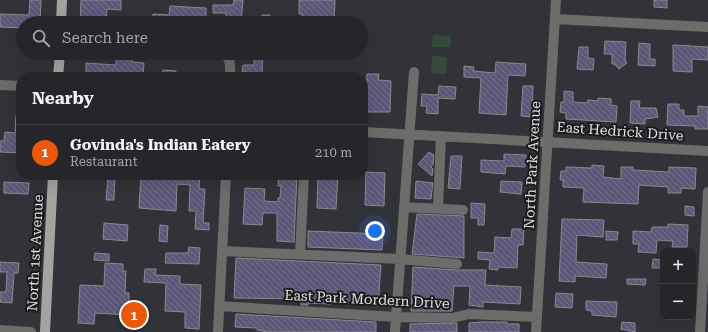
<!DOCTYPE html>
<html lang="en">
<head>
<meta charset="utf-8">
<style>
  :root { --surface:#26262a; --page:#323236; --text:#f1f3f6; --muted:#a4a5a8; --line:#424347; --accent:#ea580c }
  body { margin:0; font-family:"Roboto Serif",serif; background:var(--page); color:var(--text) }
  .controls { position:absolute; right:12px; bottom:12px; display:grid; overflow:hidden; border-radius:8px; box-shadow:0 4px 16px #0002 }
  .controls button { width:36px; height:36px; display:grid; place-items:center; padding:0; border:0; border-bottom:1px solid var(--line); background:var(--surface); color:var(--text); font:20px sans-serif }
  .you { position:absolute; left:375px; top:231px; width:14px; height:14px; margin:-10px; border:3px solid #fff; border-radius:50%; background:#1a73e8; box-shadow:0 0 0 6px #1a73e833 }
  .badge { display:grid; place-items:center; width:26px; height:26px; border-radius:50%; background:var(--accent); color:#fff; font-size:13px; font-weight:700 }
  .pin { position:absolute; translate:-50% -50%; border:2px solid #fff; box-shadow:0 1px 4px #0006 }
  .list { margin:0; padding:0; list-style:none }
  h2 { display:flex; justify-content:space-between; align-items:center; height:52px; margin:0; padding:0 16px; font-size:17px }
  h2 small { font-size:13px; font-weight:400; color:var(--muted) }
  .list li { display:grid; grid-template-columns:26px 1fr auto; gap:12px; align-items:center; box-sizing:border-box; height:56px; padding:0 16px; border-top:1px solid var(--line) }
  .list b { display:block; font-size:15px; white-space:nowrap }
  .list p { margin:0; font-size:13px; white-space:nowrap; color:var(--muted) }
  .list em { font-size:13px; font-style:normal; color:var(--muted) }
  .icon { flex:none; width:22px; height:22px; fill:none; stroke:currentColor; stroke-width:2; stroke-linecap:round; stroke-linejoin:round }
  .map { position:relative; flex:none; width:708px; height:332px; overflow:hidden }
  .search { position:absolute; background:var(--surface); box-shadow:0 4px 16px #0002; left:16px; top:16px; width:352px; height:44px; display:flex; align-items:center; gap:10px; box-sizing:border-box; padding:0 14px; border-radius:22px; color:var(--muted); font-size:15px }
  .panel { position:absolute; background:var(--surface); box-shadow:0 4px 16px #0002; left:16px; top:72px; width:352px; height:108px; border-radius:16px }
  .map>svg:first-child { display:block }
  .green { fill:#364a3b }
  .building { fill:url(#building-back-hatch); stroke:#8a898f }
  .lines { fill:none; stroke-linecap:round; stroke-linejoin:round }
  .minor { stroke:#6e6b6b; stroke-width:10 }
  .major { stroke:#a7a2a2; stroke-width:10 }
  .labels { text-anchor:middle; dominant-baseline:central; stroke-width:4; stroke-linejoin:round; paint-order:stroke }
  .street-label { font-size:14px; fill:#e0e1e3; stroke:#1b1b1d }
</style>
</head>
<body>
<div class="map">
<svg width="708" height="332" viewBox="0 0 708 332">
  <defs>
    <pattern id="building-back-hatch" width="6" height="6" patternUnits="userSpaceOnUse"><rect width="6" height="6" fill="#5e5779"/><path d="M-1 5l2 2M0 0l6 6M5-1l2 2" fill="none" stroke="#756f8c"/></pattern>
  </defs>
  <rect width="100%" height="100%" fill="#323338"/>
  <!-- green -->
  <path class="green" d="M433,35L451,36L450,47H432Z
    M432,56L447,57L446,74L431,73Z"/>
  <!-- building -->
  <path class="building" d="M30,0H41L40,23H23V28L0,27V14L29,15Z
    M81,0H121V10L107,9L106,23H80Z
    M234,0H243L241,23H226V13H213V5H233Z
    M299,0H335L334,23L302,22V14H299Z
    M654,0H667V8L654,7Z
    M170,6L206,8V23H153V14L169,15Z
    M262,15H270V23H261Z
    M605,41L626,42L625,60L627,63L619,69L614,64H612V54H604Z
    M639,43L650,44V59H655V66L638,65Z
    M673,45L708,47V60L692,59V72L673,71Z
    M579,47H588V58L594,59L593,70L577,69Z
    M254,53H263L262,73L242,72L243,65H254Z
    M116,58H132V62L144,63L143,77H86V63L116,65Z
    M496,62L526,64L525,76L508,75L506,115L479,113L481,78L464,77V66L474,67L473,71L495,73Z
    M163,70L176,71V77H162Z
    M367,74H379L378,80L391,81L390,112H363V96H366Z
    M439,86L456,87L455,99L438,98V114L426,113L427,106H421L422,94L438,95Z
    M523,86H533L532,117L521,116Z
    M564,91L573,92V102L587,103L588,100L598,101V98L611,99V105L617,106L616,122L566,119V113L560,112L561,102H564Z
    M631,101H640L639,108H656L658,117L645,119V124L630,123Z
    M668,104H679V110H684V116H698V106L708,107V129H695V126L667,125Z
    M16,115H21V153L0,152V141H4L5,132L15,133Z
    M429,152L434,155L433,164L431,167L433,169L432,176L418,164Z
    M504,154L526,155L525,167L506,166L505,174L481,172V160L504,161Z
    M451,156H462L460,189L448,188Z
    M592,165L604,166L603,177L621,179V167H633V170L669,172V167L696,168L695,189L681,188V193H668V187L639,185L638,204L583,202L584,188L563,187V180H560L561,171H566V167L592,168Z
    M366,172L385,173L384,206L365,205Z
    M108,175H115L114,200H106Z
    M141,175H200L199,189H205L203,223H209V230L195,229L196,211H189L190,185L177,184L176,211L139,208Z
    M279,175H297L294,242L277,241V213H263L262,225L243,224L245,188L265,189L264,201L278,202V198H280L281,186H278Z
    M318,175H338L336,209L317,208Z
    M416,181L433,183L431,199L415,198Z
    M501,181L522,182L521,194L500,192Z
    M4,182L29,183L28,194L4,193Z
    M471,203L485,204L484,225H478V218H471Z
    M685,206L694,207V216L685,215Z
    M417,214L464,216V258L412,254Z
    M562,219L604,220L603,237L577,235L576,262L607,264L606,278L575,276V282L559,281Z
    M104,223L128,225L127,241L103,239Z
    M668,224L688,225L687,247H672L673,241L657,240L656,253L638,252L639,244H633V231L651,232L652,227H668Z
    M160,225L168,226L167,242L159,241Z
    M512,229H524L523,245H518L517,268L498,267V270L489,269L490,260L478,259V252L494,253L495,237L511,238Z
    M308,231L383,234L382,250L308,247Z
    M606,231L618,232L617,240H606Z
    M189,247L200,248L199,264L165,263L166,253H188Z
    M95,253L109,254V261L94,260Z
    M236,258L381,265L378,306L331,301V304L308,303V305H301V299L234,298Z
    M653,259L663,260V268H652Z
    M0,262L19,263L18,273H14L12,303L0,302V292H6L7,272H0Z
    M105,263L123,264V271H126L125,293H129L128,315L95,313L94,324L78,323L80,285L104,286Z
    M413,267L456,270H486L485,285L521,287L520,304L483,302V307L469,305L470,286H454L452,311H411Z
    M145,269H156L155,275L180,276V284L201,285L199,329L185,328V312L165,311L166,283L144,282Z
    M627,279H646L645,285L627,284Z
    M556,293L573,294L572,308L555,307Z
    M586,301L617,302L616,317L592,315V311L586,310Z
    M236,314L376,322V332H268L257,330V328L235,327Z
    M481,322H507V324H519V332H469V323Z
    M622,322L635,323V332L621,329Z
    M457,323V332H410V324Z"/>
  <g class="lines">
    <!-- minor -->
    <path class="minor" d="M555,19L708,27
      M206,53C228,54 231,54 230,77
      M0,85L21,86
      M363,132L708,151
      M404,207L463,210
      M438,208L441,136
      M222,251L400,259L457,264
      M300,254L304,175
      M219,306L396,317L452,318L469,314L537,317
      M0,330L31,332
      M218,332L226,175
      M395,332L414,72
      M536,332L556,0
      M700,332L708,192"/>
    <!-- major -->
    <path class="major" d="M61,23L62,0
      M58,77L60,53
      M45,332L53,175"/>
  </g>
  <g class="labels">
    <!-- street labels -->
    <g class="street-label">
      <text transform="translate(620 131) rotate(4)">East Hedrick Drive</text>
      <text transform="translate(532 165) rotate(-87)">North Park Avenue</text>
      <text transform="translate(35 253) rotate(-87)">North 1st Avenue</text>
      <text transform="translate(367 299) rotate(3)">East Park Mordern Drive</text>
    </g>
  </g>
</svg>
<div class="controls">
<button>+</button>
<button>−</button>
</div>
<div class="you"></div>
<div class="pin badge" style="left:134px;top:315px">1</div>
<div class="search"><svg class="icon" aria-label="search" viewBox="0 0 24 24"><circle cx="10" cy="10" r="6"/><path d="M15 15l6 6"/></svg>Search here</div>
<section class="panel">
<h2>Nearby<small></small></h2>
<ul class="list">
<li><span class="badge">1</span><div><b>Govinda's Indian Eatery</b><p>Restaurant</p></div><em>210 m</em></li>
</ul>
</section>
</div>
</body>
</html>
